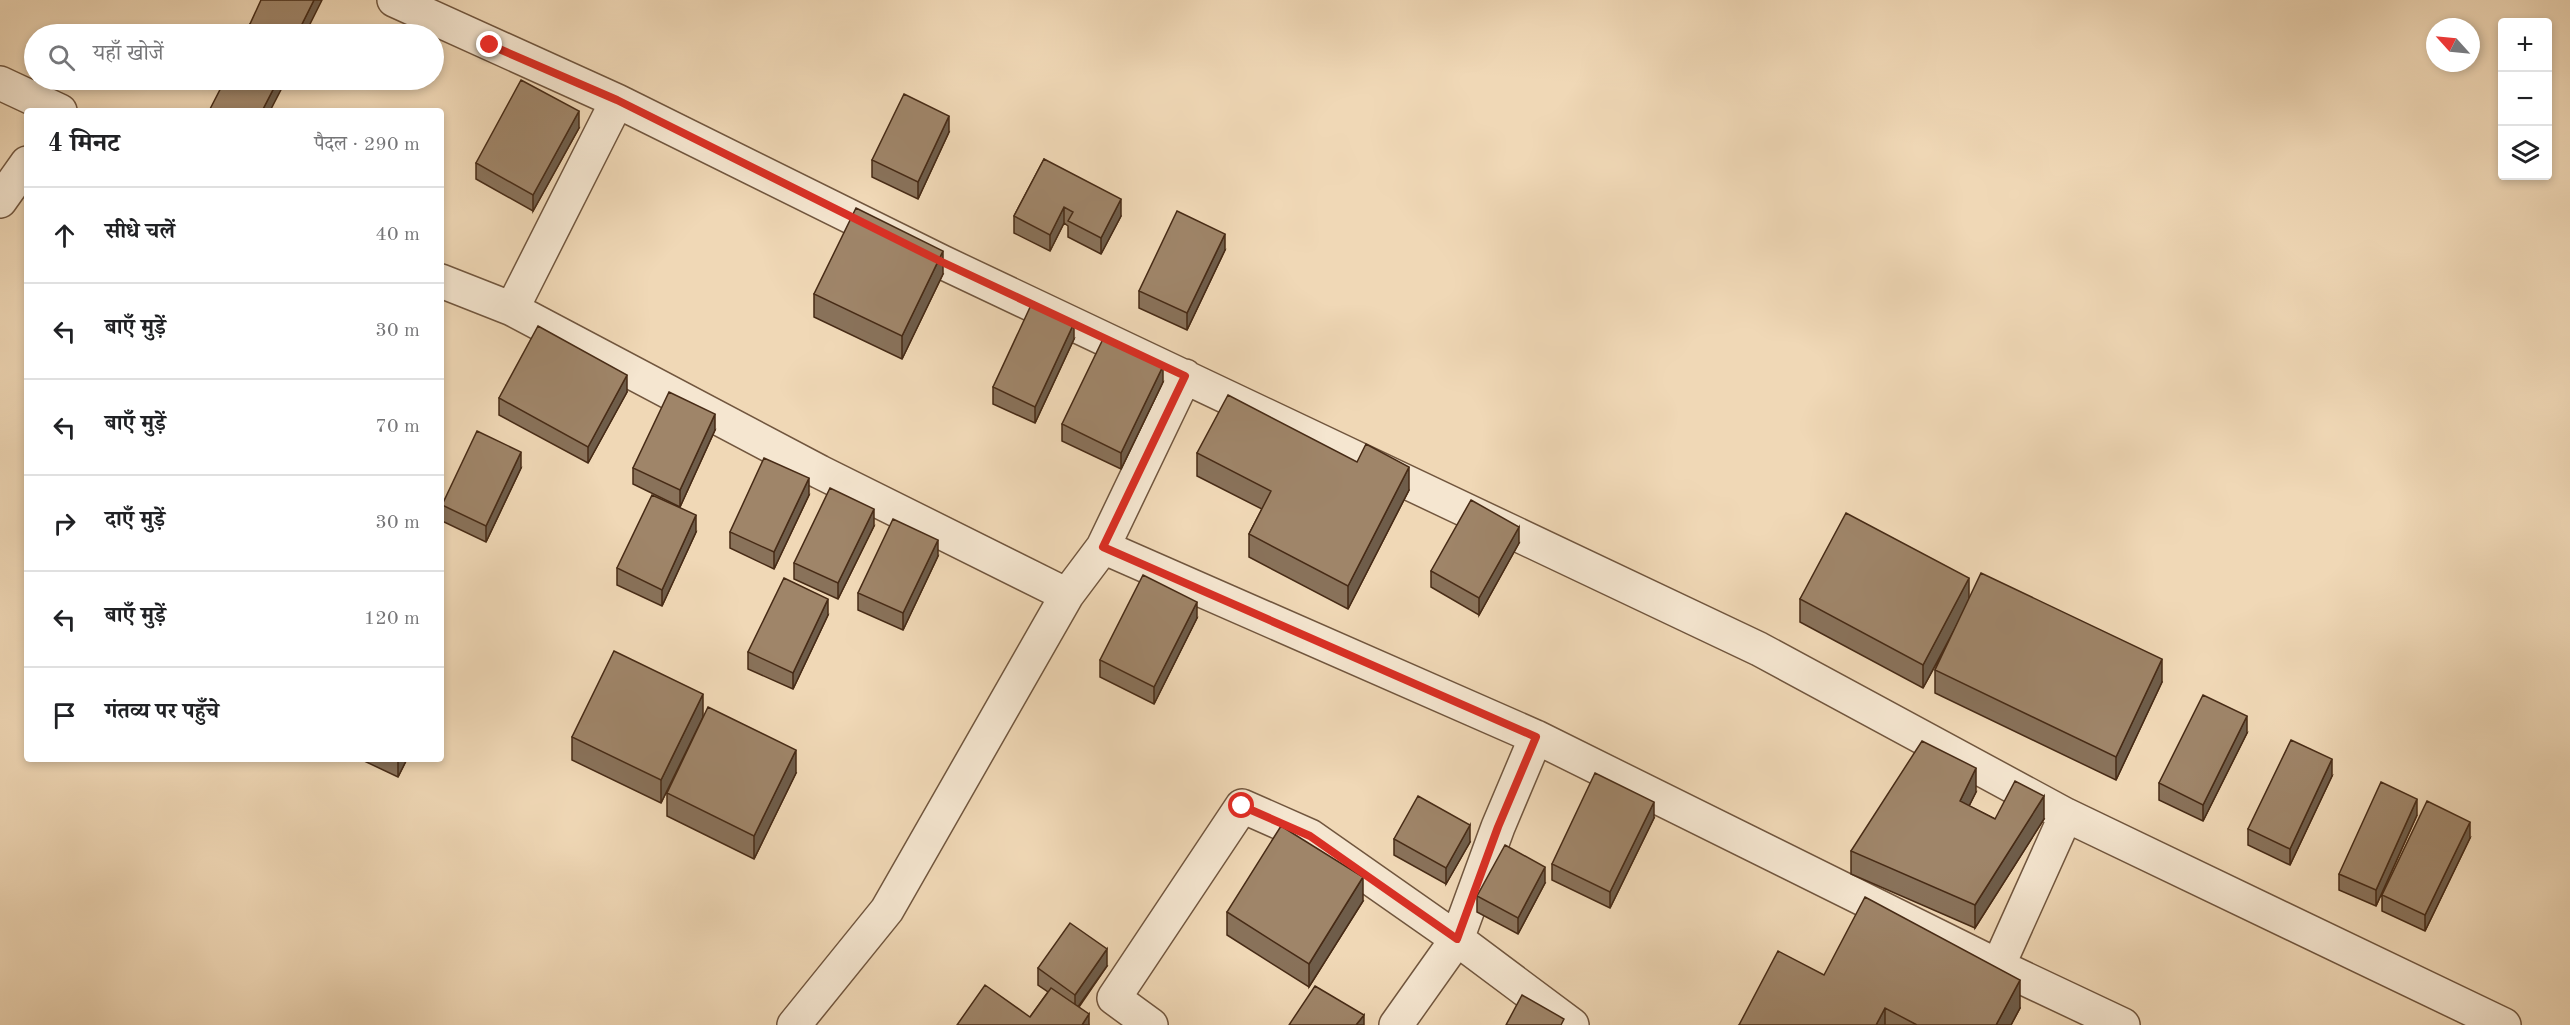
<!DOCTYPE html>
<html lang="hi">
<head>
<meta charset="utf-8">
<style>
  :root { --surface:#fff; --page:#f6f6f6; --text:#202124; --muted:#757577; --line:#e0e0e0 }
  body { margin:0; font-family:"Old Standard TT","Noto Serif Devanagari",serif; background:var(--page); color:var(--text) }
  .controls { position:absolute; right:18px; top:18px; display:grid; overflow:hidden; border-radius:6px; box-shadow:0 3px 9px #0003 }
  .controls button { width:54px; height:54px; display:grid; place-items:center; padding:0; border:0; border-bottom:2px solid var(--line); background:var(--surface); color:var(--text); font:30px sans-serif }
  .compass { position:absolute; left:2426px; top:18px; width:54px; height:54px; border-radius:50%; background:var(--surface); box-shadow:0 3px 9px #0003; rotate:297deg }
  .stop { position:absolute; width:18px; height:18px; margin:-14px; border:4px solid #d93025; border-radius:50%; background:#fff }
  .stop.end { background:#d93025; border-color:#fff; box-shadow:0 2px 6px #0008 }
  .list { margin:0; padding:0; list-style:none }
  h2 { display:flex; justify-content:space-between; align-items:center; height:78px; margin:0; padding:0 24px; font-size:26px }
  h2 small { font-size:20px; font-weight:400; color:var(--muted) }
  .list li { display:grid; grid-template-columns:39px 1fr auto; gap:18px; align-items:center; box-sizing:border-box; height:96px; padding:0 24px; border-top:2px solid var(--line) }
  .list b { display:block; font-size:22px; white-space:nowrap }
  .list em { font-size:20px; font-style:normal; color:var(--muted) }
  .icon { flex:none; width:33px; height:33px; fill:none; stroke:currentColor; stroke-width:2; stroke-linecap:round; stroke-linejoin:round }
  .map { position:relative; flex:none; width:2570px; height:1025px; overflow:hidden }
  .search { position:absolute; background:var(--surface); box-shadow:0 3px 9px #0003; left:24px; top:24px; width:420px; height:66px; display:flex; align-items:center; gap:15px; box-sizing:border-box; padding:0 21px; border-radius:33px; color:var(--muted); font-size:22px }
  .panel { position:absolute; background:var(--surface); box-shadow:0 3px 9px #0003; left:24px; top:108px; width:420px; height:654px; border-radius:6px }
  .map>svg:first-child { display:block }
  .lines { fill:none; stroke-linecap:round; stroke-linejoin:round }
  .street-casing { stroke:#71563e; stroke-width:36 }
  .street { stroke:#f5e6d0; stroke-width:33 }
  .wall { fill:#89725a; stroke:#472b16; stroke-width:1.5 }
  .shaded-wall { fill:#6f5d4a; stroke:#472b16; stroke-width:1.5 }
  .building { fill:#9f8569; stroke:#472b16; stroke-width:1.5 }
  .route { stroke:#d93025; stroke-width:8 }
</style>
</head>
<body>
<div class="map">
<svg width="2570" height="1025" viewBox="0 0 2570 1025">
  <rect width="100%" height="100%" fill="#f0d8b6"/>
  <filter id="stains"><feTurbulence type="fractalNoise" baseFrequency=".00333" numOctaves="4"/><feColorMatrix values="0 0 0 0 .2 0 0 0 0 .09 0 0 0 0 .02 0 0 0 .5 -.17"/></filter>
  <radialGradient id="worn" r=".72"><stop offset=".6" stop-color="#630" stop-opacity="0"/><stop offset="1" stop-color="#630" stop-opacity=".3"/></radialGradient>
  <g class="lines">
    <defs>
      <path id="street" d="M394,0L617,101
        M0,83L60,111
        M0,201L27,163
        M441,281L512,309
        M1103,547L1185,376
        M1067,595L1103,547L1536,737L1998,966L2123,1025
        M1998,966L2066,815
        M794,1025L887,910L1067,595L820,472L512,309L617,101L942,262L1759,649L2066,815L2504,1025
        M1151,1025L1114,998L1242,806L1310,836L1457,939L1572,1025
        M1396,1025L1457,939L1498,827L1536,737"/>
    </defs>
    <!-- street casing -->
    <use href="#street" class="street-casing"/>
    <!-- street -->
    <use href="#street" class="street"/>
  </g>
  <!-- wall -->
  <path class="wall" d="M250,24L305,34H247L250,33Z
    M579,128L533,211L476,179V163Z
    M949,132L918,199L872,177V160Z
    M1044,159L1121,216L1101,254L1068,237V226L1064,223L1050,251L1014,233V216Z
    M1225,250L1187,330L1139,308V291Z
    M943,274L902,359L814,317V294Z
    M1074,339L1035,423L993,404V387Z
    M1163,382L1121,469L1062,441V424Z
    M627,392L588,463L499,415V398Z
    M715,430L680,507L633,484V468Z
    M1197,453L1357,462L1409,490L1348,609L1249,557V534L1262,509L1197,476Z
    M521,468L486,542L442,521V505Z
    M809,495L774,569L730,548V532Z
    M874,526L838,599L794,579V563Z
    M696,532L662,606L617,585V568Z
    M1519,543L1479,615L1431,587V571Z
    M938,556L903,630L858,610V593Z
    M1969,598L2162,682L2116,780L1935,693V670L1950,639L1923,688L1800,622V599Z
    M828,615L793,689L748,669V652Z
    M1197,618L1154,704L1100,677V660Z
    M703,717L661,803L572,760V737Z
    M2247,733L2203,821L2159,800V783Z
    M360,759H407L398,777Z
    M796,773L754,859L667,816V793Z
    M2332,776L2290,865L2248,845V829Z
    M1976,792L1969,806L1995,819H2044L1975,928L1851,874V851Z
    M2417,815L2376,906L2339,890V874Z
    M1654,818L1610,908L1552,880V864Z
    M2470,838L2425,931L2382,911V895Z
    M1394,839L1470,842L1446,884L1394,855Z
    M1545,883L1518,934L1477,912V896Z
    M1363,901L1309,987L1227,935V912Z
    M1107,966L1079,1007L1089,1025H957L1030,1017L1048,992L1038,985V968Z
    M1824,975L2020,1008L2011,1025H1739Z"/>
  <!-- shaded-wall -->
  <path class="shaded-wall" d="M314,0H322L305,34H297Z
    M278,80H286L270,111H262Z
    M579,111V128L533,211V195Z
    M949,116V132L918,199V182Z
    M1121,199V216L1101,254V238Z
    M1064,207V223L1050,251V235Z
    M1225,234V250L1187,330V313Z
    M943,251V274L902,359V336Z
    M1074,323V339L1035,423V407Z
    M1163,366V382L1121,469V453Z
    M627,375V392L588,463V447Z
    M715,414V430L680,507V490Z
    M521,452V468L486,542V526Z
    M1409,467V490L1348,609V586Z
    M809,478V495L774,569V552Z
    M874,509V526L838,599V583Z
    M696,515V532L662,606V590Z
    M1519,527V543L1479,615V598Z
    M938,540V556L903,630V613Z
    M1969,578V602L1923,688V665Z
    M828,599V615L793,689V673Z
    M1197,602V618L1154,704V687Z
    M2162,659V682L2116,780V757Z
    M703,694V717L661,803V780Z
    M2247,716V733L2203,821V805Z
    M796,750V773L754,859V836Z
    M399,759H407L398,777V761Z
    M2332,759V776L2290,865V849Z
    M1976,768V792L1960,824V801Z
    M2044,796V819L1975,928V905Z
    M2417,799V815L2376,906V890Z
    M1654,802V818L1610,908V892Z
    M2470,822V838L2425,931V915Z
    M1470,825V842L1446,884V868Z
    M1545,867V883L1518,934V918Z
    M1363,877V901L1309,987V964Z
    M1107,949V966L1075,1011V995Z
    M2020,980V1008L2011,1025H1996Z
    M1885,1008V1025H1876Z
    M1089,1014V1025H1082Z
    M1364,1015V1025H1356Z"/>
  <!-- building -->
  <path class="building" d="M261,0H314L297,34H271L250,24Z
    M225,80H278L262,111H209Z
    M521,80L579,111L533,195L476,163Z
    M904,94L949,116L918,182L872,160Z
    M1044,159L1121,199L1101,238L1068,221L1073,212L1064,207L1050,235L1014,216Z
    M856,208L943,251L902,336L814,294Z
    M1177,211L1225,234L1187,313L1139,291Z
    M1032,303L1074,323L1035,407L993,387Z
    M538,326L627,375L588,447L499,398Z
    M1104,337L1163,366L1121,453L1062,424Z
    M669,392L715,414L680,490L633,468Z
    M1228,395L1357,462L1366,444L1409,467L1348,586L1249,534L1271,491L1197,453Z
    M477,431L521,452L486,526L442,505Z
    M764,458L809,478L774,552L730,532Z
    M830,488L874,509L838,583L794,563Z
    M652,495L696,515L662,590L617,568Z
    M1471,500L1519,527L1479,598L1431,571Z
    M1846,513L1969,578L1923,665L1800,599Z
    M893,519L938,540L903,613L858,593Z
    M1981,573L2162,659L2116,757L1935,670Z
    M1143,575L1197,602L1154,687L1100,660Z
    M784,578L828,599L793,673L748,652Z
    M614,651L703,694L661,780L572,737Z
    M2203,695L2247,716L2203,805L2159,783Z
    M708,707L796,750L754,836L667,793Z
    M2291,740L2332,759L2290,849L2248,829Z
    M1922,741L1976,768L1960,801L1995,819L2015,781L2044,796L1975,905L1851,851Z
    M1595,773L1654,802L1610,892L1552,864Z
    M2381,782L2417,799L2376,890L2339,874Z
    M1418,796L1470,825L1446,868L1394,839Z
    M2427,801L2470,822L2425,915L2382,895Z
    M1281,826L1363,877L1309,964L1227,912Z
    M1505,845L1545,867L1518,918L1477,896Z
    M1865,897L2020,980L1996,1025H1917L1885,1008L1876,1025H1739L1778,951L1824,975Z
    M1070,923L1107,949L1075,995L1038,968Z
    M985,985L1030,1017L1051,988L1089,1014L1082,1025H957Z
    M1315,986L1364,1015L1356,1025H1289Z
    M1522,995L1564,1019L1561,1025H1506Z"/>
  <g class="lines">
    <!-- route -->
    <path class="route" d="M490,45L617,100L942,262L1185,376L1103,547L1536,737L1498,827L1457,939L1310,836L1242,806"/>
  </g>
  <rect width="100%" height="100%" filter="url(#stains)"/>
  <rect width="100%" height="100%" fill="url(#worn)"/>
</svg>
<div class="controls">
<button>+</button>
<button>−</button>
<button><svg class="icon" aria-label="layers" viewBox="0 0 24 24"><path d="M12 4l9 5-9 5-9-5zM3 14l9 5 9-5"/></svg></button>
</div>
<svg class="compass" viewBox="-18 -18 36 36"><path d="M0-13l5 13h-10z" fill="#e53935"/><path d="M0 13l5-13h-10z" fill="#757577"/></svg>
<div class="stop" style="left:1242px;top:806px"></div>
<div class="stop end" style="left:490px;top:45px"></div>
<div class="search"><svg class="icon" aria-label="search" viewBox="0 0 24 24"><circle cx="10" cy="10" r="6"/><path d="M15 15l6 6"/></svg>यहाँ खोजें</div>
<section class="panel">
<h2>4 मिनट<small>पैदल · 290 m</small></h2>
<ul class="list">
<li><svg class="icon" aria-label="ahead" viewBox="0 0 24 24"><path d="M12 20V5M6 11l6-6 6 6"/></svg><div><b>सीधे चलें</b></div><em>40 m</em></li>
<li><svg class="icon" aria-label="left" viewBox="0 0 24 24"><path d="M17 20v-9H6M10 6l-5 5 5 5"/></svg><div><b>बाएँ मुड़ें</b></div><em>30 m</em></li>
<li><svg class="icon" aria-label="left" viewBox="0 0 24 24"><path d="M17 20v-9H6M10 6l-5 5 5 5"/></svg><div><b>बाएँ मुड़ें</b></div><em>70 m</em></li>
<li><svg class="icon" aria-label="right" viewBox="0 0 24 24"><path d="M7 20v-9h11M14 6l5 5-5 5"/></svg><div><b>दाएँ मुड़ें</b></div><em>30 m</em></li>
<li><svg class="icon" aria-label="left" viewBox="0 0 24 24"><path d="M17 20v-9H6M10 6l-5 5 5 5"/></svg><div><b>बाएँ मुड़ें</b></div><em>120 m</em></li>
<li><svg class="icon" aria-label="arrive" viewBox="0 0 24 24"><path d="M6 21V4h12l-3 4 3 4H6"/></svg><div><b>गंतव्य पर पहुँचे</b></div></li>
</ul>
</section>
</div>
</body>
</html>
